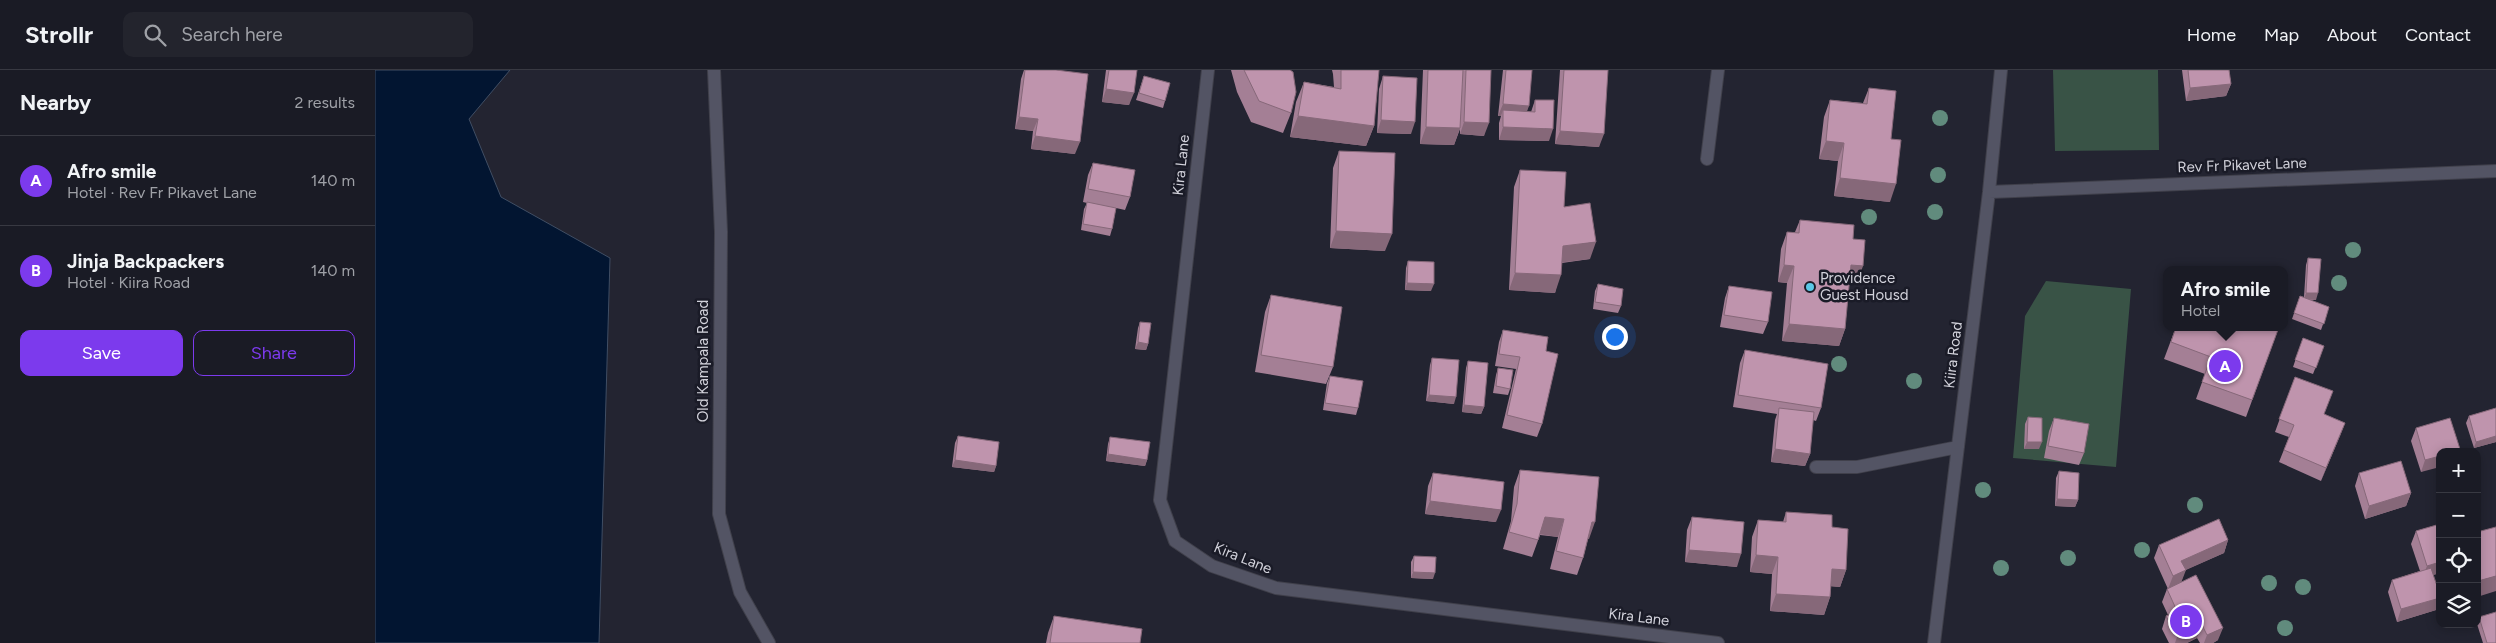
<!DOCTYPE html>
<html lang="en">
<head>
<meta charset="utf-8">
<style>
  :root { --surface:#1a1b25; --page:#23242d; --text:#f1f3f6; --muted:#9fa1a7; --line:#383942; --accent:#7c3aed }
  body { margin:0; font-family:Figtree,sans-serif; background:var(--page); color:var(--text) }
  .controls { position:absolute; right:15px; bottom:15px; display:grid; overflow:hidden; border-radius:10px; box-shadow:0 2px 12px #0003 }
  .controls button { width:45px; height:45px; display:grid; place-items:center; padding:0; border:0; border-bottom:1px solid var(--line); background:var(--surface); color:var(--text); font:25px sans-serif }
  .you { position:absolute; left:1239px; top:266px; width:18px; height:18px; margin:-12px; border:4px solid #fff; border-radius:50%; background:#1a73e8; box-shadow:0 0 0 8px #1a73e833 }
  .badge { display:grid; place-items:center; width:32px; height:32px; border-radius:50%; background:var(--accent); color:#fff; font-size:16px; font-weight:700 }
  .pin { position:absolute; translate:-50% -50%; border:2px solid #fff; box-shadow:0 1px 5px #0006 }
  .popup { position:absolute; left:1788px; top:196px; width:125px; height:65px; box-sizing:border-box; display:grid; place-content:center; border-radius:10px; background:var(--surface); filter:drop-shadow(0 1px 4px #0005); font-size:16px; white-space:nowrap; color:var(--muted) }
  .popup b { font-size:19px; color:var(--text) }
  .popup::after { content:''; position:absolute; left:50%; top:100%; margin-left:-10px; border:10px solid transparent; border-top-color:var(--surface) }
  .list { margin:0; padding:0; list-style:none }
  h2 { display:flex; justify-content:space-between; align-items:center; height:65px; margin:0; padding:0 20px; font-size:21px }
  h2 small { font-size:16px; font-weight:400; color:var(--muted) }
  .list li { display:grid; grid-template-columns:32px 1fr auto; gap:15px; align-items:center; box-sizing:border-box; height:90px; padding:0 20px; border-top:1px solid var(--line) }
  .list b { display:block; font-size:19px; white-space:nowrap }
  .list p { margin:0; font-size:16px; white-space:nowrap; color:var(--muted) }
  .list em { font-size:16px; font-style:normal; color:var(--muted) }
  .actions { display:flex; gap:10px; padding:15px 20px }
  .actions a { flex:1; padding:11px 0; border:1px solid var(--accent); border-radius:10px; text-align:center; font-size:18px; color:var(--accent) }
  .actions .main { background:var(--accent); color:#fff }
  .icon { flex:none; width:28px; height:28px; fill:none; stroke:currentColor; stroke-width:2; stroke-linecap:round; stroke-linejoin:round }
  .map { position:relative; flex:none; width:2121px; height:573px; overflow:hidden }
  header { display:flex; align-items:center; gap:30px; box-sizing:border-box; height:70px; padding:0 25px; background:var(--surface); border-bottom:1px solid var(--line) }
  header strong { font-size:24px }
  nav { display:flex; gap:28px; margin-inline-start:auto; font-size:18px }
  .search { width:350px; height:45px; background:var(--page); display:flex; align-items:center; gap:12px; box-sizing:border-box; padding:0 18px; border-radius:10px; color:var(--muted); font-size:19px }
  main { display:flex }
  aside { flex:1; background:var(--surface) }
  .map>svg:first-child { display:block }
  .green { fill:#395346 }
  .water { fill:#021531; stroke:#404e64 }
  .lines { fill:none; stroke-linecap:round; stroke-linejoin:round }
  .minor-casing { stroke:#40404b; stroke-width:14 }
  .minor { stroke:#535464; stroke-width:12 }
  .tree { fill:#618b7d }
  .wall { fill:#a47f95 }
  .shaded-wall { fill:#866879 }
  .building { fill:#bf94ad; stroke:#866879 }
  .poi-dot { fill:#5bc8e7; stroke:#1a1b27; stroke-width:2 }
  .labels { text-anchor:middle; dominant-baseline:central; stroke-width:5; stroke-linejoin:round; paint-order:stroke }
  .street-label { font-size:15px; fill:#d2d2db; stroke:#1a1b27 }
  .poi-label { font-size:15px; fill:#d2d2db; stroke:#1a1b27; text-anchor:start }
</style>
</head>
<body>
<header>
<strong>Strollr</strong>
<div class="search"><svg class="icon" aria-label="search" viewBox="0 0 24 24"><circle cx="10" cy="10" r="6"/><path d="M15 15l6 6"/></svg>Search here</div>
<nav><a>Home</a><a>Map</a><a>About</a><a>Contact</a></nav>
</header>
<main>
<aside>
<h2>Nearby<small>2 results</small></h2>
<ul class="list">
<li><span class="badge">A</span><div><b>Afro smile</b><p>Hotel · Rev Fr Pikavet Lane</p></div><em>140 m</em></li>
<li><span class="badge">B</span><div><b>Jinja Backpackers</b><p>Hotel · Kiira Road</p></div><em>140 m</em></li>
</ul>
<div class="actions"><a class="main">Save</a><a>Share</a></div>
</aside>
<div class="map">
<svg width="2121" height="573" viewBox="0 0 2121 573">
  <rect width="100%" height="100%" fill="#232431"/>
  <!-- green -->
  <path class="green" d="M1678,0H1783L1784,80L1680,81Z
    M1671,211L1756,219L1741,397L1638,388L1650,246Z"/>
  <!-- water -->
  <path class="water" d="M0,0H135L94,49L126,127L235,188L224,573H0Z"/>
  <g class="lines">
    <defs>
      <path id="minor" d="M339,0L346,162L344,444L365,522L394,573
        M833,0L785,430L800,471L837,496L901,518L1343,573
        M1332,89L1343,0
        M1614,122L2121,101
        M1441,397H1482L1583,377
        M1559,573L1614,122L1626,0"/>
    </defs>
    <!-- minor casing -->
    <use href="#minor" class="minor-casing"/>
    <!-- minor -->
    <use href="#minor" class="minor"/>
  </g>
  <!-- trees -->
  <g class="tree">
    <circle cx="1565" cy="48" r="8"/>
    <circle cx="1563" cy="105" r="8"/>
    <circle cx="1560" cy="142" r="8"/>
    <circle cx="1494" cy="147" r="8"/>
    <circle cx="1978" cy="180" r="8"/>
    <circle cx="1964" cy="213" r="8"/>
    <circle cx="1464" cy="294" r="8"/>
    <circle cx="1539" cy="311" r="8"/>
    <circle cx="1608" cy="420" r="8"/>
    <circle cx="1820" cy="435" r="8"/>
    <circle cx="1767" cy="480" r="8"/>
    <circle cx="1693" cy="488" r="8"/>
    <circle cx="1626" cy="498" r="8"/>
    <circle cx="1894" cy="513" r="8"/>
    <circle cx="1928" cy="517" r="8"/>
    <circle cx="1910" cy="558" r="8"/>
  </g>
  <!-- wall -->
  <path class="wall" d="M649,0H681L700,84L656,79L658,61L640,59L646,9Z
    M731,0H762L754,35L727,32Z
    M856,0H915L916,43L908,63L876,52L862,22Z
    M957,0H1004L999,56L991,76L915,67L921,32L929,12L959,17L958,4Z
    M1048,0H1116L1109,66L1085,64V59L1079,75L1045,74Z
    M1128,0H1157L1152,41L1156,42L1160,30L1174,71L1124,70V53L1126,46H1123Z
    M1185,0H1233L1224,77L1180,74Z
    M1807,0H1854L1856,14L1851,26L1811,31Z
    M769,6L790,31L788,38L761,30Z
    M1008,6L1036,64L1002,63L1004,19Z
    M1494,18L1516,69L1515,132L1459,126L1463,91L1444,89L1449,47L1455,30L1488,33Z
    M964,81L1010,181L955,178L958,98Z
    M718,93L755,127L750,140L741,138L737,159L735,166L706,160L709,139L712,133L708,132L713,105Z
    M1145,100L1189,137L1215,189L1187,193L1180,223L1134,220L1139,117Z
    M1425,150L1478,169L1482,213L1474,212L1470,259L1464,276L1407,271L1412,213L1403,212L1406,179L1412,162H1420Z
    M1933,188L1941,230H1935L1954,237L1946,260L1917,249L1925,226L1929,227L1931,195Z
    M1033,191L1056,221L1030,220L1031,198Z
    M1223,214L1246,236L1243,243L1218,239L1220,221Z
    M1354,216L1393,252L1388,264L1345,257L1350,228Z
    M896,225L958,297L951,314L880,302L890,242Z
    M765,252L773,274L771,280L760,279L763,258Z
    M1801,257H1904L1871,347L1821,329L1830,304L1789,289Z
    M1128,260L1171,281L1167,354L1162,367L1127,358L1141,299L1120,296L1124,272Z
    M1928,268L1949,276L1938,304L1918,297Z
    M1370,280L1446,338L1441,351L1438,350L1435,384L1430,396L1396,392L1400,350L1402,344L1358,337L1365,293Z
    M1057,288L1079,334L1051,331L1055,295Z
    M1093,291L1109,337L1106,344L1087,342L1091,298Z
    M1123,298L1135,319L1133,325L1118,323L1121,305Z
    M955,306L983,338L981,345L948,340L952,313Z
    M1920,307L1949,344L1970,353L1946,411L1904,392L1914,367L1900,362Z
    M2121,338V372L2099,378L2091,353L2094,346Z
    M1653,347L1664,379H1649L1650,354Z
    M1679,348L1709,383L1704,395L1669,388L1674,361Z
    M2041,358L2084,382L2046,402L2036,371Z
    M583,366L621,396L619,402L577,397L580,373Z
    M735,367L772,390L770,396L731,391L733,374Z
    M1145,400L1214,469H1213L1208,488L1202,505L1175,499L1183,467L1165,465L1157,487L1128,479L1136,451L1139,417Z
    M1684,401L1703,430L1700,437L1680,436L1681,408Z
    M1058,403L1121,452L1050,444L1053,416Z
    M1984,403L2036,423L2031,436L1990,449L1980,416Z
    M1411,442L1457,457L1471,500L1465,517L1456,516L1455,527L1449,545L1395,541L1397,504L1375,502L1377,467L1383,450L1408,452Z
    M1317,447L1362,497L1310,492L1312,460Z
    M2065,454V503L2058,505L2061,540L2022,552L2013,522L2017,510L2045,501L2036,474L2041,461Z
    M1853,470L1849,483L1810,500L1806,512L1843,570L1838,573H1825L1822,568L1812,573H1794L1787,559L1791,546L1793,545L1787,532L1792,519H1793L1779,488L1784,475Z
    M1039,486L1058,509L1036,508V492Z
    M679,546L765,573H671L673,563Z
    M2104,547L2121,573H2108L2102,554Z"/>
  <!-- shaded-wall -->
  <path class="shaded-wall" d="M1856,14L1851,26L1811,31L1815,18Z
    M731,19L759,23L754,35L727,32Z
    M1128,34L1154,36L1149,49L1128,40L1126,46H1123Z
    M923,46L999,56L991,76L915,67Z
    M644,47L663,49L658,61L640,59Z
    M1006,50L1040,52L1036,64L1002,63Z
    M1089,52L1114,53L1109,66L1085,64Z
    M1051,57L1085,58L1079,75L1045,74Z
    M1128,57L1178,59L1174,71L1124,70Z
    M1185,61L1229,64L1224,77L1180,74Z
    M660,66L705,72L700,84L656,79Z
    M1451,71L1469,73L1463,91L1444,89Z
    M1465,108L1521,114L1515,132L1459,126Z
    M961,161L1017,164L1010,181L955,178Z
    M1221,172L1215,189L1182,193L1188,176Z
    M1409,195L1419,196L1412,213L1403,212Z
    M1476,195L1488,196L1482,213L1470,212Z
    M1140,203L1186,205L1180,223L1134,220Z
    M1032,213L1059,214L1056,221L1030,220Z
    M1931,223H1943L1941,230L1929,229Z
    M1414,254L1470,259L1464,276L1407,271Z
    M763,272L773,274L771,280L760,279Z
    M1054,325L1081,327L1079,334L1051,331Z
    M1089,335L1109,337L1106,344L1087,342Z
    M1970,353L1965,366L1946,411L1951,398Z
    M2121,366V372L2099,378L2101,372Z
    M1652,372H1667L1664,379H1649Z
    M1400,379L1435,384L1430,396L1396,392Z
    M733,384L772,390L770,396L731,391Z
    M2065,386V397L2046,402L2050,390Z
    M580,390L621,396L619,402L577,397Z
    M2036,423L2031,436L1990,449L1994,436Z
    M1682,429L1703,430L1700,437L1680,436Z
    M1055,431L1126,440L1121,452L1050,444Z
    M1170,447L1189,449L1183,467L1164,464Z
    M1217,452H1220L1214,469H1211Z
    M1853,470L1849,483L1802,504L1806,491Z
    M1314,480L1366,484L1362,497L1310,492Z
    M1381,485L1403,487L1397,504L1375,502Z
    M2065,492V503L2047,508L2052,496Z
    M1457,499L1471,500L1465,517L1451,516Z
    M1811,500L1806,513L1793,519L1798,506Z
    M1038,502L1060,503L1058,509L1036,508Z
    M2121,506V521L2102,527L2103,511Z
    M1401,524L1455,527L1449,545L1395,541Z
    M2065,528L2061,540L2022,552L2026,539Z
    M1827,555L1822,568L1812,573H1800L1802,567Z
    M1848,558L1843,570L1838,573H1829L1832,565Z"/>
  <!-- building -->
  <path class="building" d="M650,0H681L713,4L705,72L660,66L663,49L644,47Z
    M734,0H762L759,23L731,19Z
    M869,0H915L918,2L921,22L916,43L884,31Z
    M966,0H1004L999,56L923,46L929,12L966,19Z
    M1053,0H1088L1085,58L1051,57Z
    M1091,0H1116L1114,53L1089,52Z
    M1131,0H1157L1154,36L1128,34Z
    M1189,0H1233L1229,64L1185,61Z
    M1813,0H1854L1856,14L1815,18Z
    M769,6L795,13L790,31L764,23Z
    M1008,6L1042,8L1040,52L1006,50Z
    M1494,18L1521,21L1516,69L1526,70L1521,114L1465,108L1469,73L1451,71L1455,30L1492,34Z
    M1160,30H1179L1178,59L1128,57V40L1160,42Z
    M964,81L1020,83L1017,164L961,161Z
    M718,93L760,100L755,127L713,119Z
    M1145,100L1191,102L1189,137L1215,133L1221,172L1188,176L1186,205L1140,203Z
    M712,132L741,138L737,159L708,154Z
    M1425,150L1479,155L1478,169L1490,170L1488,196L1476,195L1470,259L1414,254L1419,196L1409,195L1412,162L1424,163Z
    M1933,188L1946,189L1943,223H1931Z
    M1033,191L1059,192V214L1032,213Z
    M1223,214L1248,219L1246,236L1220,232Z
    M1354,216L1397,222L1393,252L1349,245Z
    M896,225L967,237L958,297L886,285Z
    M1925,226L1954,237L1949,254L1919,243Z
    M765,252L776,253L773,274L763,272Z
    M1801,257H1904L1877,330L1827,312L1836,287L1796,272Z
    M1128,260L1173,267L1171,281L1183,284L1167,354L1132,345L1145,287L1124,284Z
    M1928,268L1949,276L1941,298L1920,290Z
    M1370,280L1453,294L1446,338L1363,325Z
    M1057,288L1084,290L1081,327L1054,325Z
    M1093,291L1113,293L1109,337L1089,335Z
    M1123,298L1138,300L1135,319L1121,316Z
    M955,306L988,311L983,338L950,333Z
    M1920,307L1958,321L1949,344L1970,353L1951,398L1909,380L1919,355L1904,349Z
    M1404,338L1439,342L1435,384L1400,379Z
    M2121,338V366L2101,372L2094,346Z
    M1653,347L1667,348V372H1652Z
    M1679,348L1714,354L1709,383L1673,376Z
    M2075,348L2085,379L2077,382H2065V386L2050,390L2041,358Z
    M583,366L624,372L621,396L580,390Z
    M735,367L775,372L772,390L733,384Z
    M2026,391L2036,423L1994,436L1984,403Z
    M1145,400L1224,407L1220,452H1217L1208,488L1181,481L1189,449L1170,447L1163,470L1134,462L1142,434Z
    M1684,401L1704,403L1703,430L1682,429Z
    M1058,403L1129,412L1126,440L1055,431Z
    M1411,442L1457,445V457L1473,459L1471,500L1457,499L1455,527L1401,524L1403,487L1381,485L1383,450L1411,452Z
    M1317,447L1369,452L1366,484L1314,480Z
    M1844,449L1853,470L1806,491L1811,500L1798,506L1784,475Z
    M2065,454V492L2052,496L2041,461Z
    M2121,457V506L2103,511L2102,462Z
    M1039,486L1061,487L1060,503L1038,502Z
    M2056,498L2065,525V528L2026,539L2017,510Z
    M1821,505L1848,558L1832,565L1827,555L1802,567L1791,546L1802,541L1792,519Z
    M2121,542V573H2112L2104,547Z
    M679,546L767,559L765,573H675Z"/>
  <!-- markers -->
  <circle class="poi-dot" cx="1435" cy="217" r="5"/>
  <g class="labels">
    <!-- street labels -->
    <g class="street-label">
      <text transform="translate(806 95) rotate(-84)">Kira Lane</text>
      <text transform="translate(1867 95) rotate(-2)">Rev Fr Pikavet Lane</text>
      <text transform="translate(1578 285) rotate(-83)">Kiira Road</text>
      <text transform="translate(328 291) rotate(-90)">Old Kampala Road</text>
      <text transform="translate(868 488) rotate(22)">Kira Lane</text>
      <text transform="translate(1264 547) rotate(7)">Kira Lane</text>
    </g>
    <!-- poi labels -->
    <g class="poi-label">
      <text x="1445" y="208">Providence<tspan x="1445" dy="17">Guest Housd</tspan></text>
    </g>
  </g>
</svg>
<div class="controls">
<button>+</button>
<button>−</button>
<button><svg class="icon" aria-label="locate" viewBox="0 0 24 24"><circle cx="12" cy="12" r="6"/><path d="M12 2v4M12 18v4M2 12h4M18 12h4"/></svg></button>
<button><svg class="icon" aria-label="layers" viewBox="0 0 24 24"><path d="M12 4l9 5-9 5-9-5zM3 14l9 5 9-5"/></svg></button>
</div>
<div class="you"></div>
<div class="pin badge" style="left:1850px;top:296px">A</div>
<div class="popup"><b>Afro smile</b>Hotel</div>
<div class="pin badge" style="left:1811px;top:551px">B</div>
</div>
</main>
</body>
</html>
